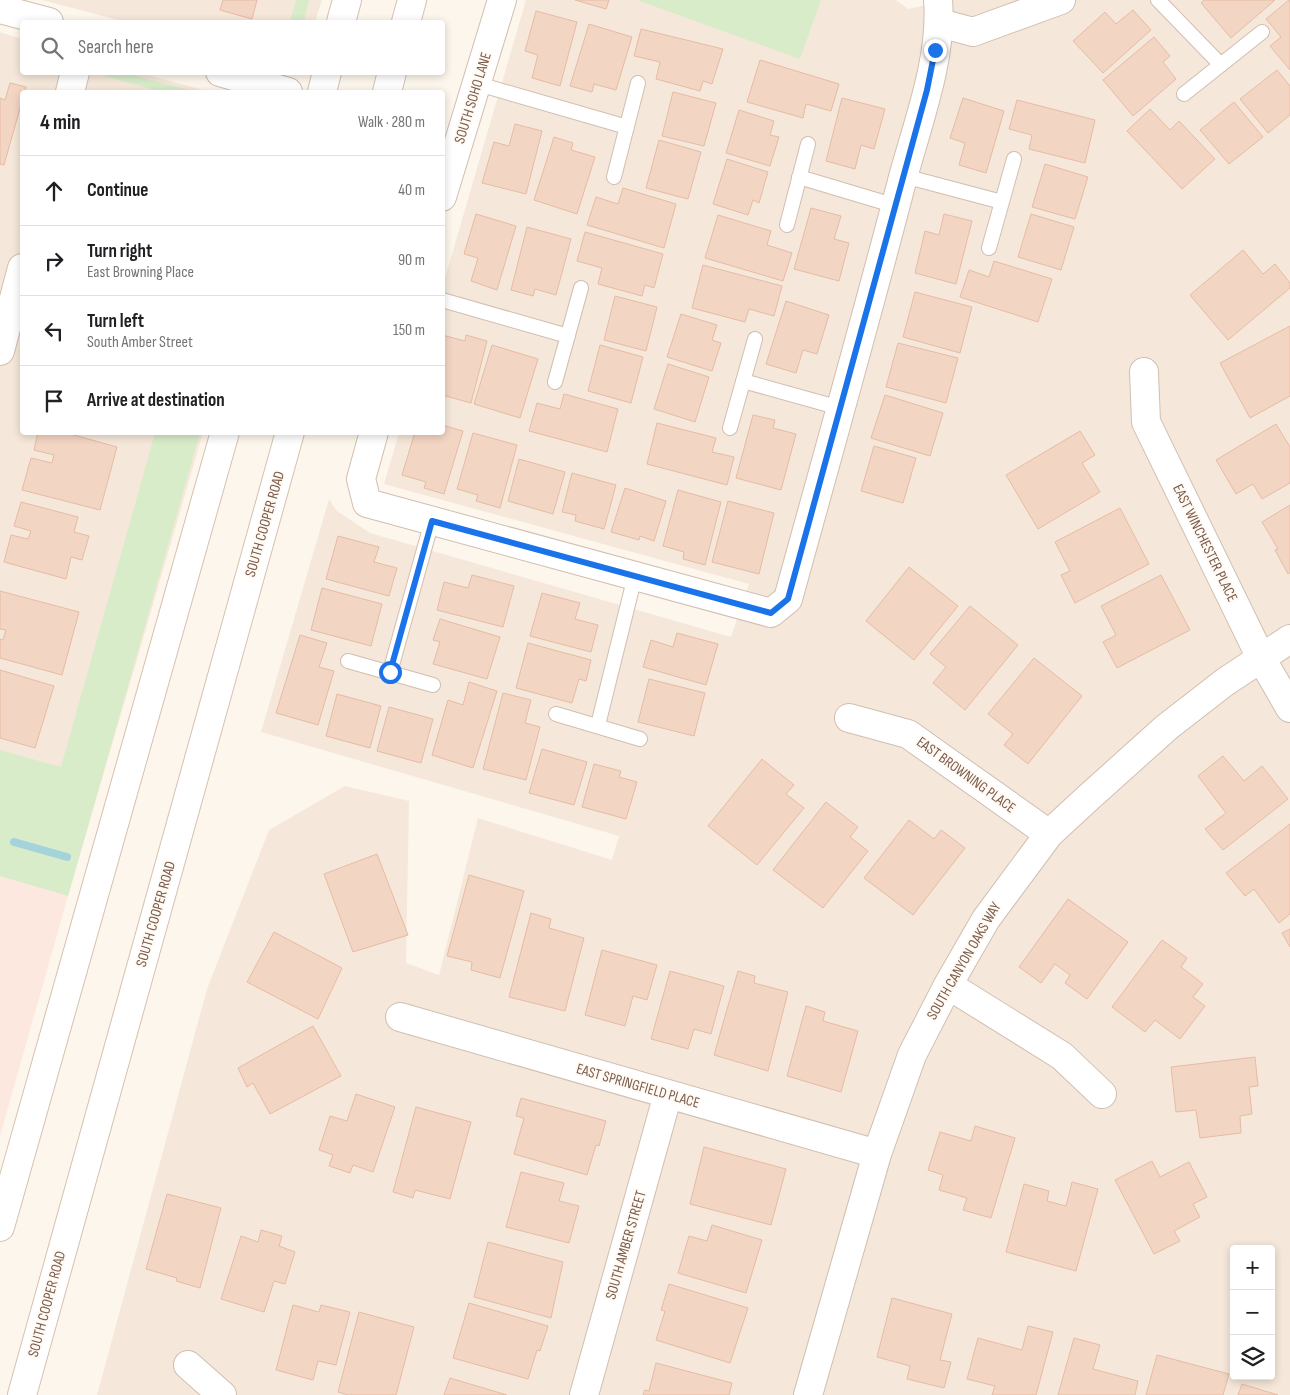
<!DOCTYPE html>
<html lang="en">
<head>
<meta charset="utf-8">
<style>
  :root { --surface:#fff; --page:#f6f6f6; --text:#202124; --muted:#757577; --line:#e0e0e0 }
  body { margin:0; font-family:"Sofia Sans Condensed",sans-serif; background:var(--page); color:var(--text) }
  .controls { position:absolute; right:15px; bottom:15px; display:grid; overflow:hidden; border-radius:5px; box-shadow:0 2px 8px #0003 }
  .controls button { width:45px; height:45px; display:grid; place-items:center; padding:0; border:0; border-bottom:1px solid var(--line); background:var(--surface); color:var(--text); font:25px sans-serif }
  .stop { position:absolute; width:15px; height:15px; margin:-11px; border:4px solid #1a73e8; border-radius:50%; background:#fff }
  .stop.end { background:#1a73e8; border-color:#fff; box-shadow:0 1px 5px #0008 }
  .list { margin:0; padding:0; list-style:none }
  h2 { display:flex; justify-content:space-between; align-items:center; height:65px; margin:0; padding:0 20px; font-size:21px }
  h2 small { font-size:16px; font-weight:400; color:var(--muted) }
  .list li { display:grid; grid-template-columns:32px 1fr auto; gap:15px; align-items:center; box-sizing:border-box; height:70px; padding:0 20px; border-top:1px solid var(--line) }
  .list b { display:block; font-size:19px; white-space:nowrap }
  .list p { margin:0; font-size:16px; white-space:nowrap; color:var(--muted) }
  .list em { font-size:16px; font-style:normal; color:var(--muted) }
  .icon { flex:none; width:28px; height:28px; fill:none; stroke:currentColor; stroke-width:2; stroke-linecap:round; stroke-linejoin:round }
  .map { position:relative; flex:none; width:1290px; height:1395px; overflow:hidden }
  .search { position:absolute; background:var(--surface); box-shadow:0 2px 8px #0003; left:20px; top:20px; width:425px; height:55px; display:flex; align-items:center; gap:12px; box-sizing:border-box; padding:0 18px; border-radius:5px; color:var(--muted); font-size:19px }
  .panel { position:absolute; background:var(--surface); box-shadow:0 2px 8px #0003; left:20px; top:90px; width:425px; height:345px; border-radius:5px }
  .map>svg:first-child { display:block }
  .residential { fill:#f5e8da; fill-rule:evenodd }
  .commercial { fill:#fde8e0 }
  .green { fill:#d8ecc9 }
  .lines { fill:none; stroke-linecap:round; stroke-linejoin:round }
  .stream { stroke:#a5d3da; stroke-width:8 }
  .building { fill:#f3d5c3; stroke:#e6bba3 }
  .lane-casing { stroke:#d1beb0; stroke-width:16 }
  .street-casing { stroke:#d1beb0; stroke-width:30 }
  .secondary-casing { stroke:#d6c0b0; stroke-width:30 }
  .lane { stroke:#fff; stroke-width:14 }
  .street { stroke:#fff; stroke-width:28 }
  .secondary { stroke:#fff; stroke-width:28 }
  .route { stroke:#1a73e8; stroke-width:6 }
  .labels { text-anchor:middle; dominant-baseline:central; stroke-width:4; stroke-linejoin:round; paint-order:stroke }
  .street-label { font-size:15px; fill:#7a5c4d; stroke:#fffaf3 }
</style>
</head>
<body>
<div class="map">
<svg width="1290" height="1395" viewBox="0 0 1290 1395">
  <rect width="100%" height="100%" fill="#fdf6ec"/>
  <!-- residential -->
  <path class="residential" d="M42,0H322L315,22H126Z
    M526,0H896L908,9L948,0H1290V1395H97L207,989L269,830L345,786L409,801L406,963L439,975L478,818L612,860L619,836L261,732L329,499L337,511L370,533L731,637L749,584L384,484L399,433L442,432L443,285ZM1234,1249H1271V1376H1234Z
    M0,32L22,39V72L140,73L210,92H22V432L203,433L68,896L0,877Z"/>
  <!-- commercial -->
  <path class="commercial" d="M0,877L68,896L0,1136Z"/>
  <!-- green -->
  <path class="green" d="M296,0H309L304,22H290Z
    M637,0H821L800,59Z
    M115,72L126,73L196,92H162L104,76Z
    M155,433H200L68,896L0,876V750L61,767Z"/>
  <g class="lines">
    <!-- stream -->
    <path class="stream" d="M14,842L67,857"/>
  </g>
  <!-- building -->
  <path class="building" d="M223,0H257L252,19L220,10Z
    M575,0H609L606,9Z
    M1204,0H1275L1231,38L1201,3Z
    M1289,0L1290,2V70L1270,46L1281,37L1266,19Z
    M1133,10L1151,30L1103,73L1073,41L1105,12L1116,24Z
    M536,11L577,22L560,86L532,78L538,55L525,51Z
    M589,24L632,37L616,90L594,84L592,92L570,86Z
    M641,29L723,49L712,84L703,81L700,91L656,79L660,62L634,56Z
    M1154,37L1170,56L1163,62L1176,79L1133,116L1103,80Z
    M760,60L839,84L831,111L806,104L803,118L747,102Z
    M1277,70L1290,86V115L1268,133L1240,99Z
    M10,83L26,87L4,165L0,164V98L5,100Z
    M673,92L716,103L704,146L662,136Z
    M842,98L885,109L874,149L861,145L855,169L826,161Z
    M963,98L1004,111L986,173L959,165L965,143L950,138Z
    M1017,100L1095,120L1085,163L1029,149L1032,135L1009,129Z
    M1234,102L1263,137L1229,164L1200,130Z
    M1150,109L1170,130L1179,121L1215,159L1182,189L1127,131Z
    M739,110L774,121L770,135L779,137L770,166L726,153Z
    M515,124L542,131L526,194L482,183L494,142L509,146Z
    M554,137L573,143L571,150L595,157L577,214L534,200Z
    M659,140L701,152L688,199L646,188Z
    M727,159L768,172L759,203L753,200L748,215L713,204Z
    M1045,164L1088,177L1075,219L1032,207Z
    M623,188L676,204L664,248L587,225L596,197L618,204Z
    M811,208L841,216L834,239L849,243L839,281L794,269Z
    M476,214L516,226L497,290L471,281L478,258L464,254Z
    M944,214L972,221L956,284L915,273L925,231L939,235Z
    M1031,214L1074,227L1061,270L1018,257Z
    M718,215L771,231L767,245L792,253L783,281L705,258Z
    M527,227L571,239L556,295L535,289L533,296L511,290Z
    M585,232L663,254L654,288L645,285L642,296L598,284L602,268L577,261Z
    M1243,250L1263,274L1275,264L1290,283V288L1228,340L1190,295Z
    M994,261L1052,279L1038,322L960,297L969,270L989,277Z
    M703,265L782,286L774,316L749,309L745,322L692,308Z
    M915,292L972,307L960,353L903,337Z
    M615,296L657,307L646,351L604,340Z
    M786,301L829,315L817,354L803,350L796,373L766,364Z
    M681,314L717,325L712,340L721,343L712,371L667,357Z
    M1290,326V396L1250,418L1220,363Z
    M442,335L465,341L466,335L487,341L471,403L442,395Z
    M898,343L958,358L946,403L886,387Z
    M492,345L538,359L520,418L474,404Z
    M600,345L643,357L631,403L588,391Z
    M668,364L709,377L695,422L654,409Z
    M564,394L618,409L607,452L529,431L537,403L560,409Z
    M885,395L943,413L930,456L871,438Z
    M753,415L775,420L773,428L796,434L781,490L736,478Z
    M657,423L716,438L712,452L734,457L727,485L647,464Z
    M1276,424L1290,447V483L1262,499L1253,484L1236,494L1216,460Z
    M442,425L463,431L444,494L424,488L426,482L402,475L415,432H442Z
    M1080,431L1095,455L1082,463L1100,492L1038,529L1006,475Z
    M38,432H63L117,447L100,510L22,490L31,458L52,463L54,455L34,450Z
    M473,433L517,445L500,508L476,501L478,495L457,489Z
    M874,446L916,458L903,503L861,491Z
    M519,459L565,472L553,514L508,501Z
    M572,473L616,485L604,529L575,521L576,515L562,512Z
    M625,488L666,501L654,541L640,536L639,540L611,532Z
    M678,490L721,502L705,565L683,559L684,552L663,546Z
    M728,501L774,513L759,574L712,562Z
    M21,502L78,517L74,532L89,536L82,560L71,557L66,579L4,562L11,535L28,539L31,531L14,526Z
    M1290,505V573L1288,574L1275,550L1278,549L1262,522Z
    M1120,508L1149,564L1075,603L1061,575L1070,571L1055,542Z
    M338,536L379,547L374,562L397,568L389,596L326,579Z
    M909,567L958,606L914,660L866,621Z
    M472,575L514,586L503,627L437,610L444,582L468,588Z
    M1161,575L1190,630L1117,668L1103,642L1116,635L1101,606Z
    M322,588L382,604L371,646L311,630Z
    M0,591L79,612L62,675L0,658V639L3,640L6,630L0,629Z
    M542,593L580,603L575,619L598,625L591,652L530,636Z
    M970,606L1018,645L965,710L933,683L946,667L930,654Z
    M440,619L500,637L487,679L433,664L440,642L433,640Z
    M677,633L718,644L706,685L643,667L651,640L673,647Z
    M300,635L327,643L319,667L334,671L318,725L276,713Z
    M528,643L591,660L586,681L579,679L572,703L516,688Z
    M1034,658L1082,696L1028,764L1004,745L1013,734L988,714Z
    M0,670L54,686L35,748L0,738Z
    M649,679L705,693L694,736L638,722Z
    M469,682L497,691L473,768L432,755L448,700L463,705Z
    M503,693L531,700L525,723L540,727L526,780L483,769Z
    M337,694L381,706L370,748L326,736Z
    M389,707L433,719L421,763L377,751Z
    M542,749L587,762L574,805L529,793Z
    M1223,756L1244,781L1262,766L1288,799L1223,850L1205,829L1226,813L1198,776Z
    M762,759L794,785L786,794L804,808L757,865L708,826Z
    M594,764L621,771L619,777L637,782L626,819L582,807Z
    M826,802L858,827L850,837L868,851L823,908L773,870Z
    M909,820L934,839L941,830L965,848L913,915L864,878Z
    M1290,824V914L1279,923L1254,889L1245,896L1226,873Z
    M377,854L408,935L353,952L324,874Z
    M469,875L524,891L500,978L471,970L472,962L447,956Z
    M1068,899L1128,942L1087,999L1065,983L1070,975L1055,964L1041,983L1019,967Z
    M531,913L551,919L549,928L584,938L565,1011L509,997Z
    M1290,929V947L1282,933Z
    M274,932L342,968L318,1019L247,982Z
    M1162,940L1187,958L1181,967L1203,984L1193,997L1205,1006L1180,1039L1155,1020L1145,1032L1112,1007Z
    M602,950L657,965L647,1000L633,996L625,1026L585,1015Z
    M670,971L724,986L711,1034L694,1029L688,1049L651,1039Z
    M738,971L755,976L754,983L788,992L768,1071L714,1055Z
    M806,1006L825,1012L823,1021L858,1031L841,1092L787,1076Z
    M313,1026L341,1076L270,1114L253,1083L247,1087L238,1068Z
    M1255,1057L1258,1086L1249,1087L1252,1114L1240,1116L1241,1133L1200,1138L1196,1110L1176,1112L1171,1067Z
    M356,1094L395,1107L373,1172L353,1165L350,1173L329,1166L333,1155L319,1150L330,1116L347,1121Z
    M521,1098L606,1121L599,1146L596,1145L587,1175L514,1154L524,1118L516,1116Z
    M416,1107L471,1122L450,1199L415,1190L413,1198L393,1192Z
    M975,1126L1015,1138L991,1218L963,1210L967,1198L939,1190L943,1175L928,1170L940,1132L971,1141Z
    M704,1147L786,1169L771,1225L690,1204Z
    M1152,1161L1160,1177L1189,1162L1207,1197L1193,1204L1200,1217L1174,1231L1180,1241L1154,1254L1115,1180Z
    M521,1172L564,1183L559,1201L579,1206L569,1243L506,1227Z
    M1072,1182L1098,1189L1076,1271L1006,1252L1024,1184L1049,1191L1047,1201L1066,1206Z
    M167,1194L221,1208L200,1288L176,1281L177,1278L146,1269Z
    M712,1225L762,1240L746,1293L678,1273L689,1236L707,1241Z
    M261,1230L282,1236L279,1246L295,1252L285,1284L274,1281L264,1312L221,1299L241,1236L258,1242Z
    M488,1242L563,1262L551,1318L474,1297Z
    M669,1284L748,1308L730,1363L656,1340L665,1311L661,1310Z
    M892,1298L952,1314L940,1360L951,1362L944,1388L907,1379L910,1366L877,1357Z
    M469,1303L548,1326L540,1351L537,1350L528,1379L453,1358Z
    M293,1305L319,1312L321,1305L350,1312L336,1365L318,1361L313,1380L276,1370Z
    M359,1312L414,1327L396,1395H348L338,1392Z
    M1028,1326L1053,1332L1036,1395H992L995,1386L967,1379L978,1338L1022,1350Z
    M1074,1338L1100,1345L1093,1369L1138,1381L1135,1395H1058Z
    M1157,1355L1229,1374L1223,1395H1146Z
    M656,1363L732,1383L729,1395H643L645,1390L649,1391Z
    M450,1378L507,1395H444Z
    M1242,1384L1278,1395H1238Z"/>
  <g class="lines">
    <defs>
      <path id="lane" d="M1158,0L1221,65
        M478,84L627,127
        M1184,94L1262,32
        M904,176L1002,202
        M614,177L638,83
        M799,177L896,206
        M787,225L808,144
        M989,248L1014,159
        M442,300L568,336
        M743,381L840,408
        M555,382L581,288
        M730,428L755,339
        M348,661L433,685
        M390,672L432,521
        M556,714L640,739
        M598,725L635,576"/>
      <path id="street" d="M0,9L49,22
        M940,23L973,32L1061,0
        M220,72L288,92
        M70,92L75,72
        M442,197L502,0
        M0,351L22,268
        M1144,372L1146,422L1261,658L1290,708
        M374,432L361,479L367,503L771,613L788,599C826,461 865,323 901,185C916,127 943,60 938,0
        M849,718L908,734L1049,834
        M948,985L1062,1056L1102,1094
        M400,1017L877,1154
        M188,1365L222,1395
        M584,1395L668,1094
        M808,1395L877,1154L912,1055L948,985L986,919L1049,834L1089,797L1167,727L1225,682L1290,639"/>
      <path id="secondary" d="M341,22L347,0
        M406,22L412,0
        M322,92L327,72
        M387,92L392,72
        M0,1227L225,432
        M22,1395L290,432"/>
    </defs>
    <!-- lane casing -->
    <use href="#lane" class="lane-casing"/>
    <!-- street casing -->
    <use href="#street" class="street-casing"/>
    <!-- secondary casing -->
    <use href="#secondary" class="secondary-casing"/>
    <!-- lane -->
    <use href="#lane" class="lane"/>
    <!-- street -->
    <use href="#street" class="street"/>
    <!-- secondary -->
    <use href="#secondary" class="secondary"/>
  </g>
  <g class="lines">
    <!-- route -->
    <path class="route" d="M390,672L432,521L771,613L788,599L927,90L935,50"/>
  </g>
  <g class="labels">
    <!-- street labels -->
    <g class="street-label">
      <text transform="translate(473 98) rotate(-73)">SOUTH SOHO LANE</text>
      <text transform="translate(265 524) rotate(-74)">SOUTH COOPER ROAD</text>
      <text transform="translate(1205 543) rotate(64)">EAST WINCHESTER PLACE</text>
      <text transform="translate(966 775) rotate(36)">EAST BROWNING PLACE</text>
      <text transform="translate(156 914) rotate(-74)">SOUTH COOPER ROAD</text>
      <text transform="translate(964 961) rotate(-60)">SOUTH CANYON OAKS WAY</text>
      <text transform="translate(638 1086) rotate(16)">EAST SPRINGFIELD PLACE</text>
      <text transform="translate(626 1245) rotate(-74)">SOUTH AMBER STREET</text>
      <text transform="translate(47 1304) rotate(-75)">SOUTH COOPER ROAD</text>
    </g>
  </g>
</svg>
<div class="controls">
<button>+</button>
<button>−</button>
<button><svg class="icon" aria-label="layers" viewBox="0 0 24 24"><path d="M12 4l9 5-9 5-9-5zM3 14l9 5 9-5"/></svg></button>
</div>
<div class="stop" style="left:390px;top:672px"></div>
<div class="stop end" style="left:935px;top:50px"></div>
<div class="search"><svg class="icon" aria-label="search" viewBox="0 0 24 24"><circle cx="10" cy="10" r="6"/><path d="M15 15l6 6"/></svg>Search here</div>
<section class="panel">
<h2>4 min<small>Walk · 280 m</small></h2>
<ul class="list">
<li><svg class="icon" aria-label="ahead" viewBox="0 0 24 24"><path d="M12 20V5M6 11l6-6 6 6"/></svg><div><b>Continue</b></div><em>40 m</em></li>
<li><svg class="icon" aria-label="right" viewBox="0 0 24 24"><path d="M7 20v-9h11M14 6l5 5-5 5"/></svg><div><b>Turn right</b><p>East Browning Place</p></div><em>90 m</em></li>
<li><svg class="icon" aria-label="left" viewBox="0 0 24 24"><path d="M17 20v-9H6M10 6l-5 5 5 5"/></svg><div><b>Turn left</b><p>South Amber Street</p></div><em>150 m</em></li>
<li><svg class="icon" aria-label="arrive" viewBox="0 0 24 24"><path d="M6 21V4h12l-3 4 3 4H6"/></svg><div><b>Arrive at destination</b></div></li>
</ul>
</section>
</div>
</body>
</html>
